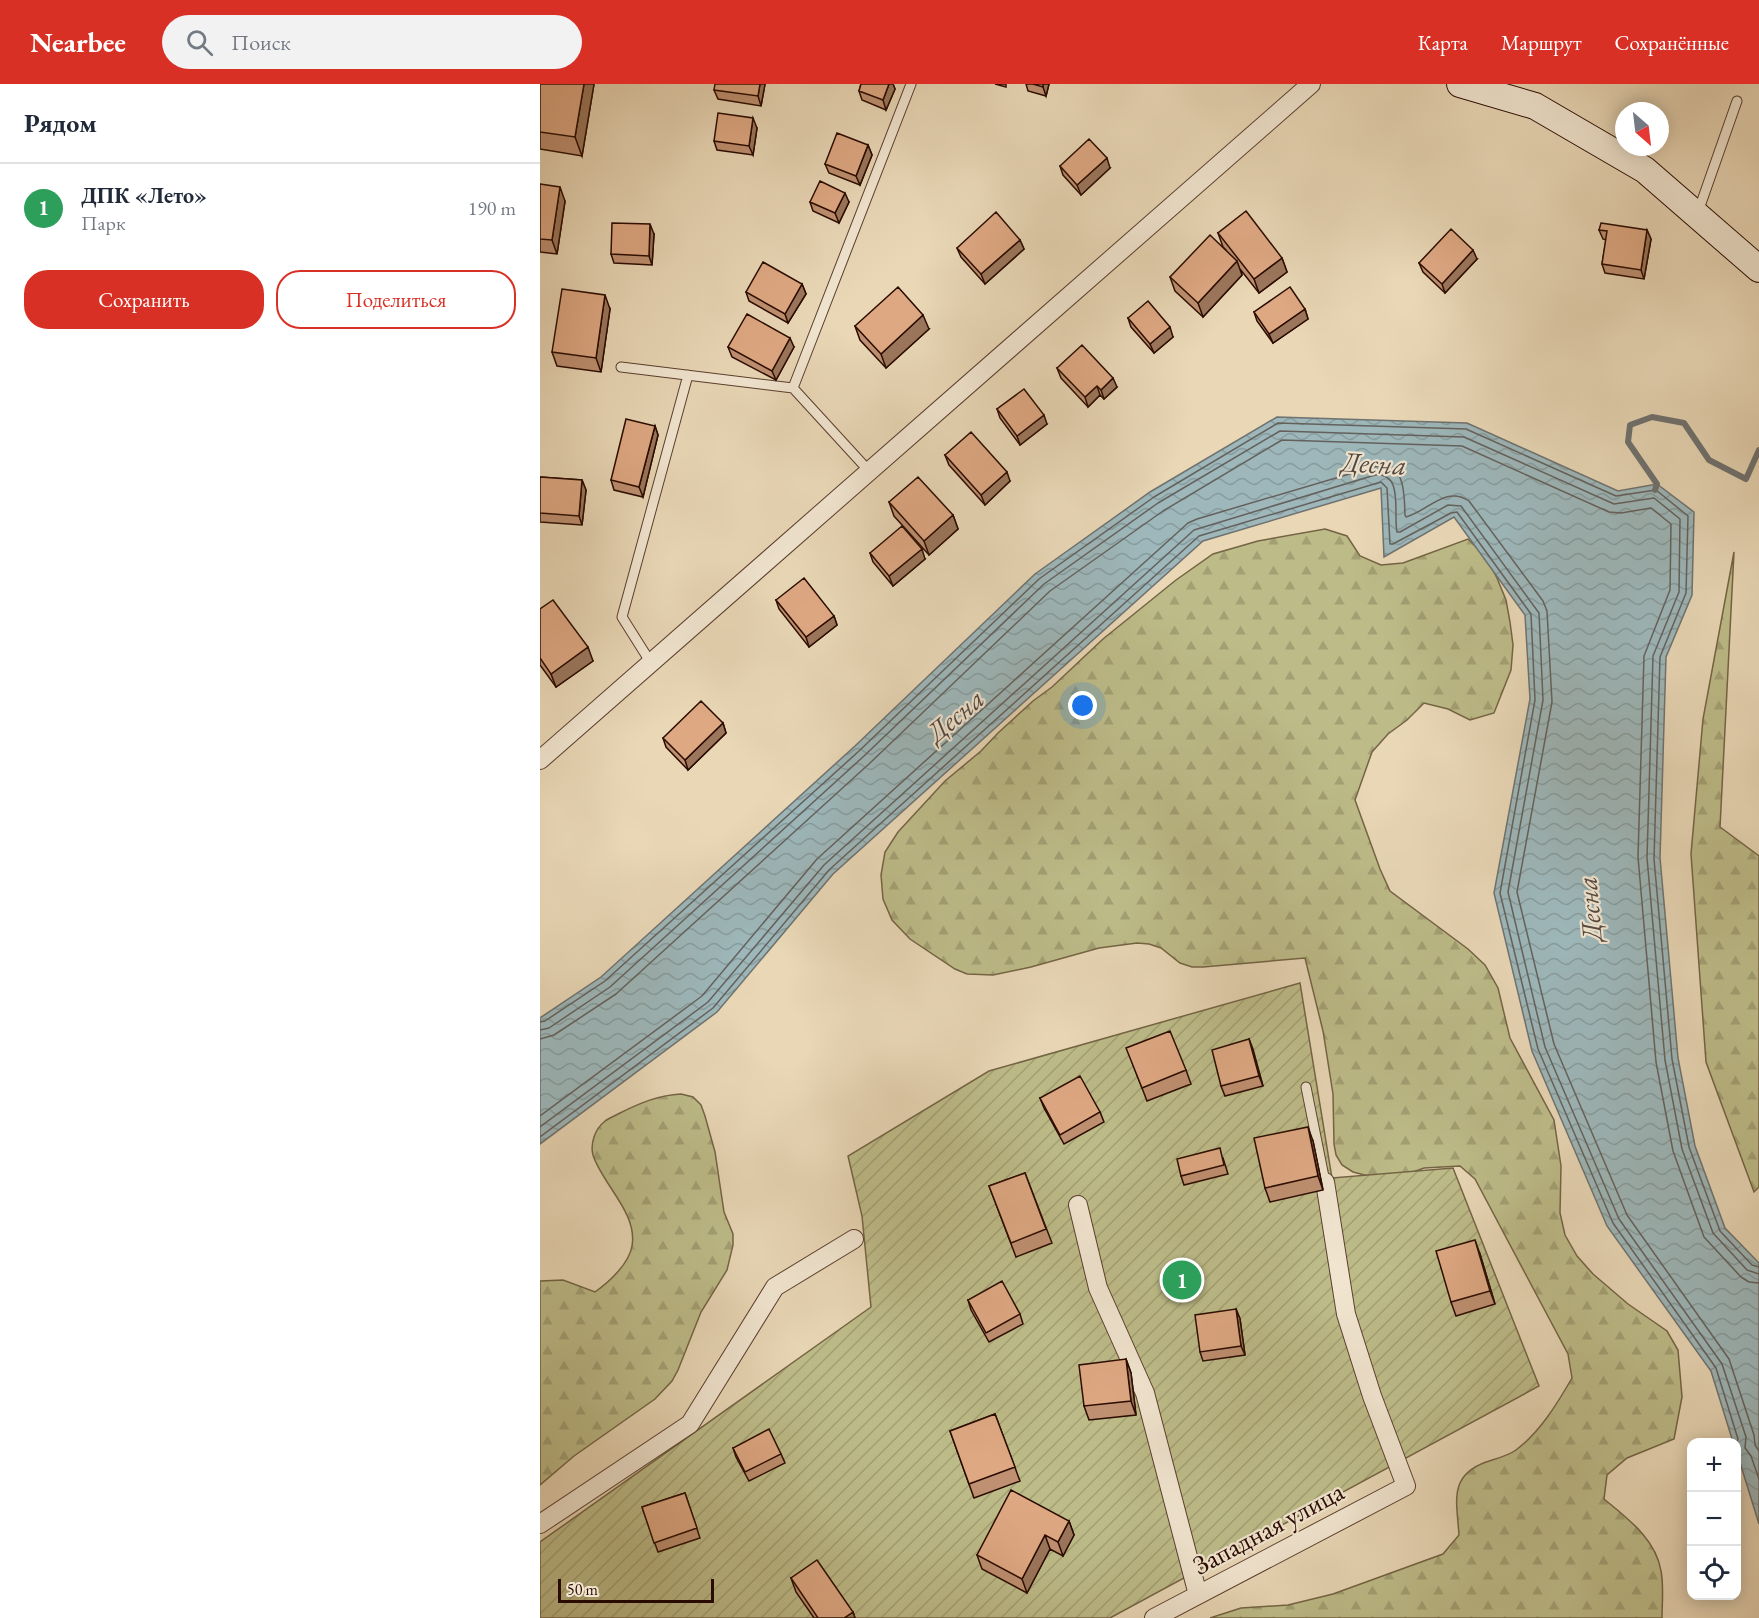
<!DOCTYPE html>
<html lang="ru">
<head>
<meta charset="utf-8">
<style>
  :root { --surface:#fff; --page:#f2f2f3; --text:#1f2937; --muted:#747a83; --line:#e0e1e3; --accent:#d93025 }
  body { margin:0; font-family:"EB Garamond",serif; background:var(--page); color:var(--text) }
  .controls { position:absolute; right:18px; bottom:18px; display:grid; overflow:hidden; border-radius:12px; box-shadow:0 3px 15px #0003 }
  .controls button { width:54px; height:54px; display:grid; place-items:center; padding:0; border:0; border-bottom:2px solid var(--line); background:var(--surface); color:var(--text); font:30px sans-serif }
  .compass { position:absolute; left:1075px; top:18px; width:54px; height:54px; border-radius:50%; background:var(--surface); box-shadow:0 3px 15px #0003; rotate:152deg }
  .scale { position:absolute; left:18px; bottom:15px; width:156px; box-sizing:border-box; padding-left:6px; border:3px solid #2a0b00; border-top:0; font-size:16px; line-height:21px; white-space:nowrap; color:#2a0b00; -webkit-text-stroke:4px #f1e5d0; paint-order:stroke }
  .you { position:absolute; left:543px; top:622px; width:21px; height:21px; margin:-15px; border:4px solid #fff; border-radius:50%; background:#1a73e8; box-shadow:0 0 0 9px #1a73e833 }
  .badge { display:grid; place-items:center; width:39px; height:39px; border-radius:50%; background:var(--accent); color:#fff; font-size:20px; font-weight:700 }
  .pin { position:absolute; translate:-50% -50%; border:3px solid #fff; box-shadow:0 2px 6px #0006 }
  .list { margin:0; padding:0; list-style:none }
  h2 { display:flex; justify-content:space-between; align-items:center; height:78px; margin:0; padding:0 24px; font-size:26px }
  h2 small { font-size:20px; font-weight:400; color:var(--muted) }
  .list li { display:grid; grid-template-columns:39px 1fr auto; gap:18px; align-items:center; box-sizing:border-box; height:90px; padding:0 24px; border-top:2px solid var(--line) }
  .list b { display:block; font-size:22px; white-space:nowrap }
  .list p { margin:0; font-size:20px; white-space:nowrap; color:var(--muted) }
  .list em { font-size:20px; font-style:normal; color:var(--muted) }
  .actions { display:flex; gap:12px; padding:18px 24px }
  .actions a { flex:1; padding:14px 0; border:2px solid var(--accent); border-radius:24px; text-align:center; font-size:21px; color:var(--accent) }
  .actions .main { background:var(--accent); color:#fff }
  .icon { flex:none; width:33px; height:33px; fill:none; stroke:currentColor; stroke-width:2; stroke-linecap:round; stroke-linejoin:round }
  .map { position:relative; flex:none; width:1219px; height:1534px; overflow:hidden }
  header { display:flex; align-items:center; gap:36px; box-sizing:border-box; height:84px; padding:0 30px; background:var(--accent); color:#fff }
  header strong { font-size:28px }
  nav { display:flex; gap:33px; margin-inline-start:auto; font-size:21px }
  .search { width:420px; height:54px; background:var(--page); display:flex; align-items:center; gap:15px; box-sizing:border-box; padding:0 21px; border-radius:33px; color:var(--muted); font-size:22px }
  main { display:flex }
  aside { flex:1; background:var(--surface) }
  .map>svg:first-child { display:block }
  .forest { fill:url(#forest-firs); stroke:#746444; stroke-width:1.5 }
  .garden { fill:url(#garden-furrows); stroke:#746444; stroke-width:1.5 }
  .water { fill:url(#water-waves); stroke:#6f7270; stroke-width:1.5 }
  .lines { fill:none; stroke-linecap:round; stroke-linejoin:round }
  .shore { stroke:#64615d; stroke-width:1.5 }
  .stream { stroke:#6f7270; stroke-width:6 }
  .service-casing { stroke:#5a3e2e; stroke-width:11 }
  .minor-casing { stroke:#5a3e2e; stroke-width:20 }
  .secondary-casing { stroke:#2a0b00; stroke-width:28 }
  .service { stroke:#f1e5d0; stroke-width:9 }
  .minor { stroke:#f1e5d0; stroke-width:18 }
  .secondary { stroke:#f1e5d0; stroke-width:26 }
  .wall { fill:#bf9071; stroke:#2a0b00; stroke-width:1.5 }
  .shaded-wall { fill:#9b765c; stroke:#2a0b00; stroke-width:1.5 }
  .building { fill:#dea883; stroke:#2a0b00; stroke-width:1.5 }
  .labels { text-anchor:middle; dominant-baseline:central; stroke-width:4.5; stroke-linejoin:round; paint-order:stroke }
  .street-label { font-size:27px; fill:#2a0b00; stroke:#f1e5d0 }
  .water-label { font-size:28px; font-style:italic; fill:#524741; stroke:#f1e5d0 }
</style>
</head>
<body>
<header>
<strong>Nearbee</strong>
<div class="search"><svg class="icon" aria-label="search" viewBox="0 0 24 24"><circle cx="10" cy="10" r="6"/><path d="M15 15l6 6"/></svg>Поиск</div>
<nav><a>Карта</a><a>Маршрут</a><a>Сохранённые</a></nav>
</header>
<main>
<aside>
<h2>Рядом<small></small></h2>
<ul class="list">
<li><span class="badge" style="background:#2e9e5b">1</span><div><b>ДПК «Лето»</b><p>Парк</p></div><em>190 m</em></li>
</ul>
<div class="actions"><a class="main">Сохранить</a><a>Поделиться</a></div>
</aside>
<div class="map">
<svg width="1219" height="1534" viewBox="0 0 1219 1534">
  <defs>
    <pattern id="forest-firs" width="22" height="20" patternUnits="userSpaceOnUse" patternTransform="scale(1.5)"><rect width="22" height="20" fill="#bdbc89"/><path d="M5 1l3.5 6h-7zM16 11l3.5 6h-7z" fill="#a3a074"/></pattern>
    <pattern id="garden-furrows" width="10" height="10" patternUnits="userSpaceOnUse" patternTransform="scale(1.5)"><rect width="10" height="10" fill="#bdbc89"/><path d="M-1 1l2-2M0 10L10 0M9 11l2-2" fill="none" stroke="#a3a074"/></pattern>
    <pattern id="water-waves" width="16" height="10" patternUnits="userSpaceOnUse" patternTransform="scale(1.5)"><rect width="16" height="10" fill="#9db7ba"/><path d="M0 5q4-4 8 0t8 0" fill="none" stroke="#879c9e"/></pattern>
  </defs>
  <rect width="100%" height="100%" fill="#e9d7b6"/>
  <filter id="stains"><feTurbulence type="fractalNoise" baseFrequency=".00333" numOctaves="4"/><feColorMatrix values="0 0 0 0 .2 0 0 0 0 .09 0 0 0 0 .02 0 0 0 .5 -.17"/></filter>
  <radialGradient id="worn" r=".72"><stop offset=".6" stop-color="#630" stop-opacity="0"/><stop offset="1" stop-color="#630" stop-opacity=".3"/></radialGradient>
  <!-- forest -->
  <path class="forest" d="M785,445L807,452L820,472L841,481L863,479L928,455L946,473L957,494L966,516L970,538L973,561L971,586L954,629L930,636L908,625L884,619L867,636L848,650L832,668L815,716L840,785L850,807L928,865L945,881L958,904L970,954L1014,1036L1021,1082L1020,1129L1025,1151L1037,1172L1053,1190L1088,1220L1127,1247L1138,1266L1142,1313L1134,1355L1087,1374L1067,1391L1064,1415C1087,1434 1116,1455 1121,1487C1124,1502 1122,1519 1122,1534H670L701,1524L748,1521L793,1510L903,1470L919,1451C917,1418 908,1392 946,1378C955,1375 968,1372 976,1366C1000,1348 1017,1320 1032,1294L1028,1270L935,1095L920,1082L884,1084L862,1092L836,1094L813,1088L802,1081L796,1071L794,1060L793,1010L783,947L765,874L663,883H652L640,879L621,864L609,860L597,859L559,864L491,883L453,891L427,890L415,885L370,855L352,836L343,815L341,791L345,768L358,748L405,697L441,667L458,649L493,617L512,603L563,555L636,496L673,470L718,457Z
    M1194,468L1180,743L1219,772V1103L1214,1108L1166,978L1151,770L1163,635Z
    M141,1010L153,1013L161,1021L165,1032L175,1068L184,1128L193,1150V1161L187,1186L161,1228L138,1286L132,1297L115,1315L34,1372L0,1401V1197L23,1196L55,1208C69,1198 89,1180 92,1162C98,1129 62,1100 53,1071C50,1060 55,1045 64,1038C68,1034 75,1032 80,1029C100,1019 119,1011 141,1010Z"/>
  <!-- garden -->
  <path class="garden" d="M760,899L792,1094L913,1084L999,1302L570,1534H0V1458L331,1223L322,1132L308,1072L449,987Z"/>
  <!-- water -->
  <path class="water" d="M737,333L927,339L1078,407L1117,400L1154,428L1152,511L1126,573L1120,774L1138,974L1155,1062L1185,1144L1219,1179V1440L1197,1369L1196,1358H1193L1171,1287L1067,1142L992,967L954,809L990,615L985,531L914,433L844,473L841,404L663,457L293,790L177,928L0,1060V934L61,893L315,662L495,490L610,408Z"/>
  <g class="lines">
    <!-- shore -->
    <path class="shore" d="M0,938L5,937L65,897L319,667L499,495L614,413L738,339L926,345L1076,412L1116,406L1148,432L1146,509L1120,573L1114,775L1132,975L1149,1063L1180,1147L1212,1181L1219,1183
      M0,946L9,944L70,903L324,672L504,500L618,419L740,347L924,353L1074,420L1114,414L1140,435L1139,508L1113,572L1107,774L1125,976L1142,1065L1173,1149L1207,1186L1219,1190
      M0,955L14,951L76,910L330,679L510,507L623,427L742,356L922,362L1069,428L1081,429L1111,424L1131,440L1130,506L1104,572L1098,773L1116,978L1133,1067L1164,1153L1201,1193L1209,1198L1219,1199
      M0,1032L162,912L277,775L648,439L657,435L833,383C866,377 864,408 865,431L866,433C888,427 906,401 929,417L1003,517L1007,527L1012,618L977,808L1014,960L1087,1131L1189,1275L1214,1351L1215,1361L1219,1367
      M0,1043L168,918L284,781L654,446L835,391C864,388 853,430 857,448H860L908,421L921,422L999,529L1003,616L968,808L1005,963L1079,1135L1182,1280L1206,1353L1205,1364L1211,1372L1219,1395
      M0,1053L173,924L289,786L659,452L841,398L847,404L850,460H853L911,429L917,428L991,530L995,616L960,809L998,965L1073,1139L1176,1284L1198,1355L1196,1362"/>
    <!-- stream -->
    <path class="stream" d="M1115,406L1117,400L1088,358L1090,341L1112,333L1144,339L1169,376L1206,395L1219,366"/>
    <defs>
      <path id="service" d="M1158,128L1197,17
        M81,283L253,304
        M329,387L253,304L371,0
        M111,579L82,533L148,291
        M766,1003L785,1098"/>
      <path id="minor" d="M0,676L771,0
        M538,1121L558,1204L605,1309L658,1511
        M0,1440L150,1340L235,1203L314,1155
        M614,1534L866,1402L832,1312L806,1230L785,1098"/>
      <path id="secondary" d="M920,0L995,22L1105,86L1219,185"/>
    </defs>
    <!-- service casing -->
    <use href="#service" class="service-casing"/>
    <!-- minor casing -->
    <use href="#minor" class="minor-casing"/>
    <!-- secondary casing -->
    <use href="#secondary" class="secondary-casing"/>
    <!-- service -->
    <use href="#service" class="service"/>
    <!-- minor -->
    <use href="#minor" class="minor"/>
    <!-- secondary -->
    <use href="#secondary" class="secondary"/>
  </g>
  <!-- wall -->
  <path class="wall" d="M0,0H54L42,72L0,65Z
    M225,0L221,22L178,15L174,6Z
    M321,0H353L355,5L346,26L322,16L319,7Z
    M455,0H466V3Z
    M486,0H509L506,12L488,7Z
    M217,44L213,71L177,66L174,57Z
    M328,61L332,71L320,101L289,89L285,80Z
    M520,82L570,84L541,111L523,91Z
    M0,100L25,117L17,170L0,168Z
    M270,118H309L299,139L273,127Z
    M1059,146H1107L1111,155L1104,195L1065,189L1062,180L1066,156L1063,155Z
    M678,149L742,174L747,188L719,209L700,185L702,191L663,233L635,207L630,193L686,166L683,163Z
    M114,150L112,181L74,179L71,170Z
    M480,156L484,165L445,200L421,173L417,164Z
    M937,175L905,209L883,188L879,179Z
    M262,200L266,210L248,239L209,217L206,208Z
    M70,225L61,288L17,282L12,268Z
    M765,225L768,235L733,259L717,237L714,228Z
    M588,234L633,253L614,269L591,243Z
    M315,242L389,245L346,284L320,256Z
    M188,263H254L236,296L192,273Z
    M517,284L577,303L564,315L560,311L548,323L521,294Z
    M457,325L507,340L480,361L460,334Z
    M115,342L118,351L103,413L74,406L71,396Z
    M405,371L470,397L445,421L409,381Z
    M0,393L42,396L46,406L42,441L0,438Z
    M349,418L413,431L418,445L389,471L354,432Z
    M330,469L385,475L353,502L333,478Z
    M236,516L294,532L297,541L269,563L239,525Z
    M0,525L53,577L16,603L0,581Z
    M183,639L186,649L148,686L126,663L123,654Z
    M709,955L723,1002L685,1012L681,1002Z
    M592,978L646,986L651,1000L607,1017Z
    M500,1014L560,1028L564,1038L524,1060L504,1024Z
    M773,1057L783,1106L730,1118L725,1104Z
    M683,1074L688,1090L644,1101L641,1092Z
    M485,1089L512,1159L476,1173L449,1102Z
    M940,1170L955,1220L916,1232L911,1218Z
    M428,1216L480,1230L483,1240L449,1258L431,1226Z
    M696,1225L700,1235L705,1271L663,1277L660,1268Z
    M586,1275L591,1289L596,1331L549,1336L544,1322Z
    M455,1330L480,1397L434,1414L410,1347Z
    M193,1364L241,1370L245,1379L209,1397L196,1373Z
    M145,1409L160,1454L118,1468L102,1423Z
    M529,1437L534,1451L523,1472L510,1465L487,1509L442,1485L437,1471Z
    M251,1494L313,1528L315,1534H274L256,1508Z"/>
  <!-- shaded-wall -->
  <path class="shaded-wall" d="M44,0H54L42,72L35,53Z
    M220,0H225L221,22L218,12Z
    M349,0H353L355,5L346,26L343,16Z
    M503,0H509L506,12L503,3Z
    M213,34L217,44L213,71L209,62Z
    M328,61L332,71L320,101L316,92Z
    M567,74L570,84L541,111L537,101Z
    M20,103L25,117L17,170L12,156Z
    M305,109L309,118L299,139L295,129Z
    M110,140L114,150L112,181L109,172Z
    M1107,146L1111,155L1104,195L1101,186Z
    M480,156L484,165L445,200L441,190Z
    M933,166L937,175L905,209L902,200Z
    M742,174L747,188L719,209L714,195Z
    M697,177L702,191L663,233L658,219Z
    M262,200L266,210L248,239L245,230Z
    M65,211L70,225L61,288L56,274Z
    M765,225L768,235L733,259L729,250Z
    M383,231L389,245L346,284L341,270Z
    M630,243L633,253L614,269L610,260Z
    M250,254L254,263L236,296L232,287Z
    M573,294L577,303L564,315L561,306Z
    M557,302L560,311L548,323L545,313Z
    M504,331L507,340L480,361L477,352Z
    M115,342L118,351L103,413L99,403Z
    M467,388L470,397L445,421L441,411Z
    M42,396L46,406L42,441L39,432Z
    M413,431L418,445L389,471L384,457Z
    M382,465L385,475L353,502L349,492Z
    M294,532L297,541L269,563L266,553Z
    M48,563L53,577L16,603L11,590Z
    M183,639L186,649L148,686L145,676Z
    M709,955L713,965L723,1002L719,992Z
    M768,1043L773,1057L783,1106L778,1092Z
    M935,1156L940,1170L955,1220L950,1207Z
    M696,1225L700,1235L705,1271L701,1262Z
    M586,1275L591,1289L596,1331L591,1317Z
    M529,1437L534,1451L523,1472L518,1458Z
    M505,1451L510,1465L487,1509L482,1495Z
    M313,1528L315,1534H304Z"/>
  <!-- building -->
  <path class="building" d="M0,0H44L35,53L0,48Z
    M175,0H220L218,12L174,6Z
    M321,0H349L343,16L319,7Z
    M493,0H503V3Z
    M178,29L213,34L209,62L174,57Z
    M297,49L328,61L316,92L285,80Z
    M549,55L567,74L537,101L520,82Z
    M280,97L305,109L295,129L270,118Z
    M0,100L20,103L12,156L0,155Z
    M706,127L742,174L714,195L678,149Z
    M456,128L480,156L441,190L417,164Z
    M72,139L110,140L109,172L71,170Z
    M1061,139L1107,146L1101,186L1062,180L1067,147L1059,146Z
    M911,145L933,166L902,200L879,179Z
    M670,151L697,177L658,219L630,193Z
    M223,178L262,200L245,230L206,208Z
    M358,203L383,231L341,270L315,242Z
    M750,203L765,225L729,250L714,228Z
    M22,205L65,211L56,274L12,268Z
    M608,217L630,243L610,260L588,234Z
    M207,230L250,254L232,287L188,263Z
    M542,261L573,294L561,306L557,302L545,313L517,284Z
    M484,305L504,331L477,352L457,325Z
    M86,335L115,342L99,403L71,396Z
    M431,348L467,388L441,411L405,371Z
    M0,393L42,396L39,432L0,429Z
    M378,393L413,431L384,457L349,418Z
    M362,442L382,465L349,492L330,469Z
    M264,494L294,532L266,553L236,516Z
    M13,516L48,563L11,590L0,574V525Z
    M161,617L183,639L145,676L123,654Z
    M630,947L646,986L602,1004L586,964Z
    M709,955L719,992L681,1002L672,966Z
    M540,992L560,1028L520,1051L500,1014Z
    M768,1043L778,1092L725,1104L714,1054Z
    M680,1064L684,1081L641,1092L637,1075Z
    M485,1089L506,1145L471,1159L449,1102Z
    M935,1156L950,1207L911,1218L896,1167Z
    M462,1197L480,1230L446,1249L428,1216Z
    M696,1225L701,1262L660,1268L655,1231Z
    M586,1275L591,1317L544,1322L539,1281Z
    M455,1330L475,1383L429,1400L410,1347Z
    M229,1345L241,1370L205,1388L193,1364Z
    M471,1406L529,1437L518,1458L505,1451L482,1495L437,1471Z
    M145,1409L157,1444L114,1459L102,1423Z
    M277,1476L313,1528L304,1534H278L251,1494Z"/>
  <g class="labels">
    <!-- street labels -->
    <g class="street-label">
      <text transform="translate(728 1444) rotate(-28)">Западная улица</text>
    </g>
    <!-- water labels -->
    <g class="water-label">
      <text transform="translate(834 379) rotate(3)">Десна</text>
      <text transform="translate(415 631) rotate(-40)">Десна</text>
      <text transform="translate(1049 825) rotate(-95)">Десна</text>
    </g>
  </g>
  <rect width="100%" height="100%" filter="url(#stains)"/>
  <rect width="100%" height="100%" fill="url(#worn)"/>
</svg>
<div class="controls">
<button>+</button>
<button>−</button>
<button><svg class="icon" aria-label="locate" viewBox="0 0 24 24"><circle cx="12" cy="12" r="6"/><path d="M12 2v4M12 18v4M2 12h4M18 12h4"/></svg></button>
</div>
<svg class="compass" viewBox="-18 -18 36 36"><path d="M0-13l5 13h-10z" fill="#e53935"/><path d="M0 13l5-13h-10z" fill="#747a83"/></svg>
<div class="scale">50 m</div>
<div class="you"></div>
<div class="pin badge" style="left:642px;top:1196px;background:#2e9e5b">1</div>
</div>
</main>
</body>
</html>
